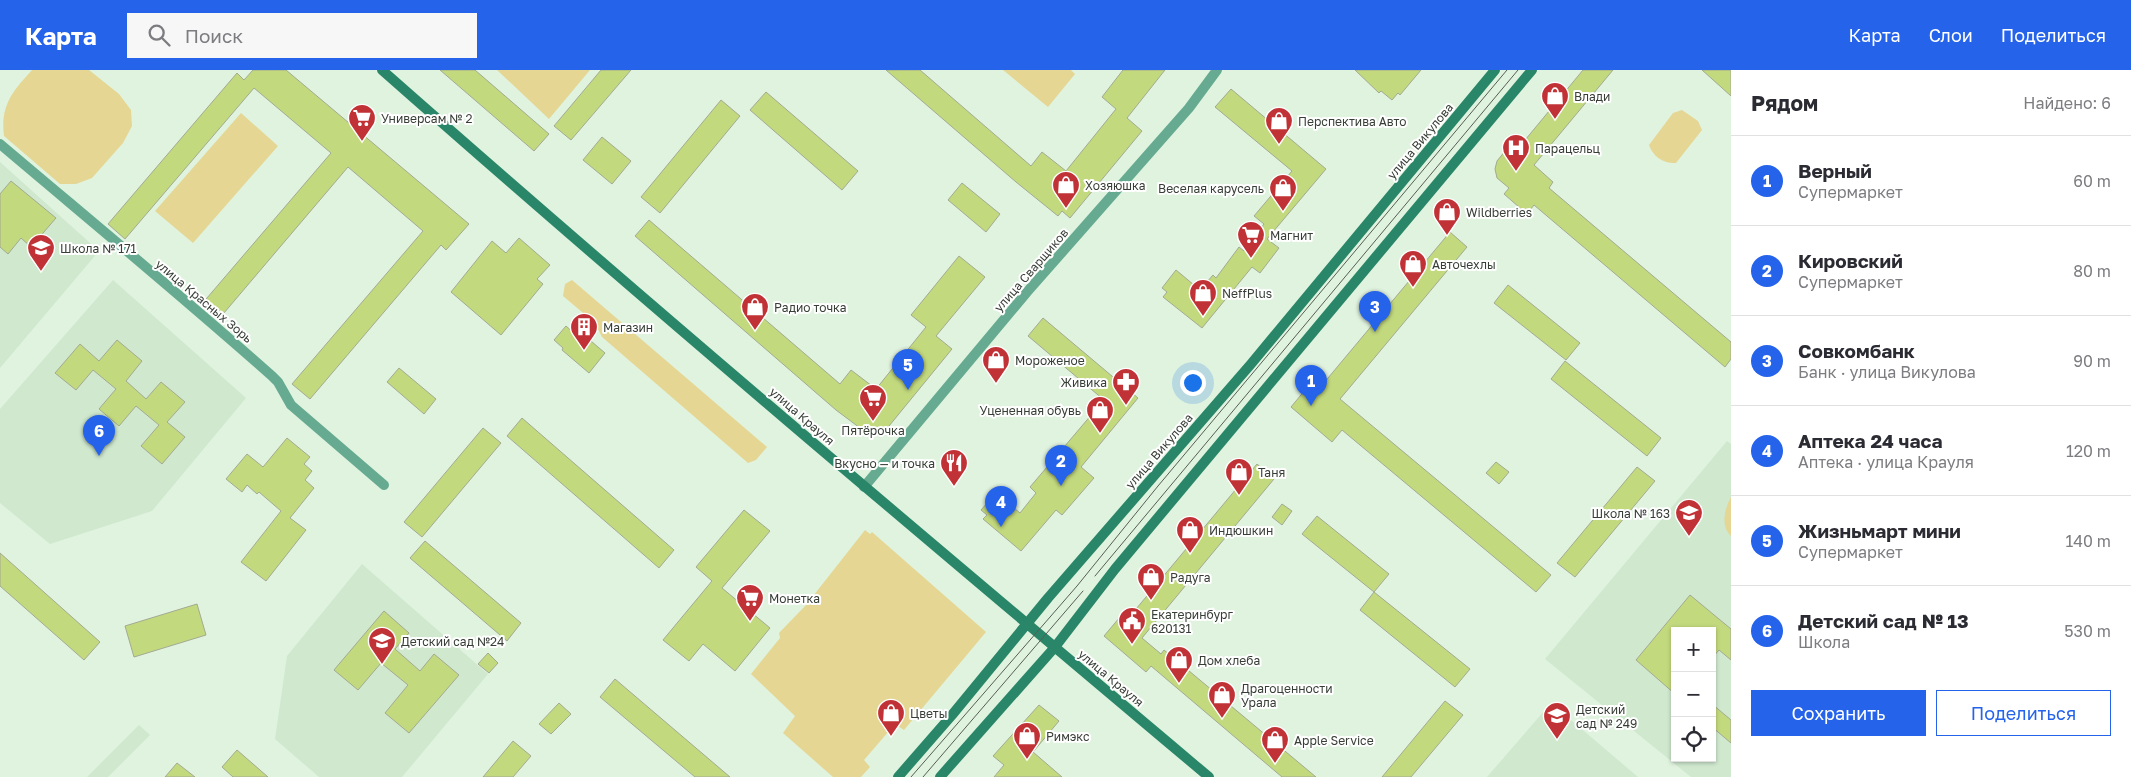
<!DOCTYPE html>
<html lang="ru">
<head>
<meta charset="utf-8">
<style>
  :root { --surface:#fff; --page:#f7f7f7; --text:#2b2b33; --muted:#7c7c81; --line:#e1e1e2; --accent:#2563eb }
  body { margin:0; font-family:"Golos Text",sans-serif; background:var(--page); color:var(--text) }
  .controls { position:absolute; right:15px; bottom:15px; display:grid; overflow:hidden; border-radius:0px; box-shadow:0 1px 4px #0004 }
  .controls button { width:45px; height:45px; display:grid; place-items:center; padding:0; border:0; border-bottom:1px solid var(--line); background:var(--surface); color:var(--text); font:25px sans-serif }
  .you { position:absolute; left:1192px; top:312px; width:18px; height:18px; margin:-12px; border:4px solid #fff; border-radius:50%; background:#1a73e8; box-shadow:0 0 0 8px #1a73e833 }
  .badge { display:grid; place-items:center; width:32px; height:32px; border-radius:50%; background:var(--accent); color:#fff; font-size:16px; font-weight:700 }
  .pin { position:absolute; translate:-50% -41px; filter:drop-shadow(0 1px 2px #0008) }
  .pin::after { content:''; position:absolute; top:26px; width:18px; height:15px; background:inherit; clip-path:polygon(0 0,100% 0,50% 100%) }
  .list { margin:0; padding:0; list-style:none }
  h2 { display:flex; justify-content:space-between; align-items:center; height:65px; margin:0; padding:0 20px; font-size:21px }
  h2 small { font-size:16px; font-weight:400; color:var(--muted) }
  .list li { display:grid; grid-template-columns:32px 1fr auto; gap:15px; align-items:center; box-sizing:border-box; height:90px; padding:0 20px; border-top:1px solid var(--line) }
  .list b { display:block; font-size:19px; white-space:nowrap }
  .list p { margin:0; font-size:16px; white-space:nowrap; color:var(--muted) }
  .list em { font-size:16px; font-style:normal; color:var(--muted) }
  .actions { display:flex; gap:10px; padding:15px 20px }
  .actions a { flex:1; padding:11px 0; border:1px solid var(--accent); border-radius:0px; text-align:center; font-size:18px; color:var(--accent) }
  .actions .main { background:var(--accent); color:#fff }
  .icon { flex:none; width:28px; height:28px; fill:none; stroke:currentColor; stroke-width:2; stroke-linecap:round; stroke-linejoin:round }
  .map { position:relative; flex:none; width:1731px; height:707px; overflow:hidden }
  header { display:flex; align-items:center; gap:30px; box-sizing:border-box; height:70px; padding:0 25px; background:var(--accent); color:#fff }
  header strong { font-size:24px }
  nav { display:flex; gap:28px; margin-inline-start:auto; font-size:18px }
  .search { width:350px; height:45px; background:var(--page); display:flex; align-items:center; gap:12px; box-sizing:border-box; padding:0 18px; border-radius:0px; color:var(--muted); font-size:19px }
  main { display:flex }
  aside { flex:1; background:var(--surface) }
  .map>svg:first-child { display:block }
  .built { fill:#cfe8ce; fill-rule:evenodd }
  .green { fill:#e5d694 }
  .building { fill:#c3d97e; stroke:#a3aa92 }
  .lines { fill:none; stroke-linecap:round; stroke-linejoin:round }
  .street { stroke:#66ab91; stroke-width:10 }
  .secondary { stroke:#2a8669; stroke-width:10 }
  .tram { stroke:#565f55; stroke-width:1 }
  .labels { text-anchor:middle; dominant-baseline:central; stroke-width:4; stroke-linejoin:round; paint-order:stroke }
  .poi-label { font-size:12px; fill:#373e36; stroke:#fff; text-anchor:start }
  .street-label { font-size:12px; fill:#373e36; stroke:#fff }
</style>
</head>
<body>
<header>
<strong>Карта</strong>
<div class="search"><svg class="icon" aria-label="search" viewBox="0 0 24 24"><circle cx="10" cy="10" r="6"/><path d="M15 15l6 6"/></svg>Поиск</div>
<nav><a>Карта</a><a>Слои</a><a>Поделиться</a></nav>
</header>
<main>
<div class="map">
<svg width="1731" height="707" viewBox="0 0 1731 707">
  <rect width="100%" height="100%" fill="#e0f3df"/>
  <!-- built -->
  <path class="built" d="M0,92L99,181L0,298Z
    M113,210L246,328L152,441L50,474L0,433V339Z
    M1727,371L1731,374V707H1691L1545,589ZM1675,561H1712V688H1675Z
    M362,494L488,604L402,707H319L275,669L287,586Z
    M1551,633L1638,707H1487Z
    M139,655L150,665L108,707H87Z"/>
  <!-- green -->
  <path class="green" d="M32,0H89L119,24L131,40L132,56L123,73L92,108L76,114H60L4,66C0,35 13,21 32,0Z
    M497,0H590L549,49Z
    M1003,0H1071L1075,4L1048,37Z
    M1682,40L1698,51L1702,60L1676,93C1664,94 1653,87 1649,75L1673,43Z
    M241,43L278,76L193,173L155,141Z
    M572,210L767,377L756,390L748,393L602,267L595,253L563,226L565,214Z
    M1731,427V466C1720,456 1725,438 1731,427Z
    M865,460L870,464L872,462L986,562L904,660L895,654L864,690L870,697L861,707H833L783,663L795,646L751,604L780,568L779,563L806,535Z"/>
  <!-- building -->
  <path class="building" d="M253,0H286L469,154L446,180L441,175L310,329L292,314L423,161L348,97L218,250L201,235L331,83L254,18L125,169L108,154L237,3L244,10Z
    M440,0H475L549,64L534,81Z
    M601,0H631L571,70L554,56Z
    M886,0H920L1031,96L1042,82L1066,101L1116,39L1102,27L1123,0H1165L1127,48L1142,61L1070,148L1062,141L1058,146L1016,112Z
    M1355,0H1421L1400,25L1398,23L1392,30L1381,21L1379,23Z
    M1583,0H1613L1534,95L1553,112L1549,118L1731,272V289L1725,297L1534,135L1527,144L1504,124L1509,118L1497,108L1495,99L1497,91L1510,75L1516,81Z
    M1702,0H1731V26Z
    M1231,19L1326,99L1267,169L1279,178L1260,203L1252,197L1202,258L1163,227L1167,222L1162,218L1176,200L1200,220L1213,205L1216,208L1239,177L1244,181L1264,154L1254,146L1292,101L1215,37Z
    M766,22L858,101L842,120L750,40Z
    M721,30L740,46L660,143L641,127Z
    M602,67L631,91L612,114L583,90Z
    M11,111L56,148L31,177L21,168L8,184L0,177V124Z
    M962,113L1000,144L986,162L948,130Z
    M649,150L840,314L851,300L876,319L926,257L911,245L959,186L985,207L936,266L952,279L880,367L871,360L868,364L836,340L635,166Z
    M1450,162L1467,177L1340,329L1551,505L1536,522L1342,360L1332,372L1291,337L1315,308L1323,314Z
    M519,168L550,195L537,209L543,214L501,265L451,222L492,171L506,183Z
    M1508,215L1580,273L1566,290L1494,233Z
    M1043,248L1138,328L1081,397L1094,408L1062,445L1056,440L1021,481L983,449L987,445L981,440L996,423L1020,443L1036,423L1030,417L1104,330L1028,266Z
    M566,256L575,264L578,260L605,283L589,303L562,280L563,278L554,270Z
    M117,270L142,291L126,311L146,329L161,312L185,332L167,352L185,367L162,394L141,376L159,355L136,336L119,356L99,339L116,319L93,300L76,320L55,303L80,274L99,291Z
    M1565,291L1661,368L1647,386L1551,309Z
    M399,298L436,329L424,344L387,312Z
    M522,348L674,480L659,498L507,366Z
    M483,358L501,373L422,467L404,452Z
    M287,368L310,387L304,394L312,401L305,410L314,418L290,448L306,460L266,511L241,492L281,441L259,422L257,424L247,415L242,422L226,409L247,384L263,397Z
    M1496,392L1509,402L1499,414L1486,403Z
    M1257,394L1274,409L1142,568L1161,584L1164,580L1316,707H1282L1151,596L1146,602L1104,566L1120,547L1126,551Z
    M1637,397L1655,411L1575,507L1557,493Z
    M1282,434L1292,441L1282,455L1272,447Z
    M744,440L770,461L722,518L770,558L735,601L703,574L689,591L663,570L712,511L696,497Z
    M1317,446L1389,504L1374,522L1302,464Z
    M425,471L521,553L507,571L410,488Z
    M0,483L100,572L84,590L0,516Z
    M1374,522L1470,599L1455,617L1360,540Z
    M1690,525L1731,559V590L1719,580L1712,588V561H1675V624L1636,590Z
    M197,534L206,565L134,587L125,556Z
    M384,541L409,563L395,579L420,601L434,584L459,605L409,663L385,643L408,615L381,593L358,620L334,600Z
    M488,583L498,593L489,603L478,594Z
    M615,609L730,707H695L600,627Z
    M1445,631L1463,645L1411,707H1382Z
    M559,633L571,644L551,664L539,654Z
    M1712,634L1731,650V673L1712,657Z
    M1039,635L1059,651L1033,682L1062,707H994L1004,695L993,686Z
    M513,671L531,686L513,707H483Z
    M237,680L268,707H233L222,697Z
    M177,693L195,707H165Z"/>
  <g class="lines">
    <!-- street -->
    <path class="street" d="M0,74C91,151 183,227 272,306L278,312L291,335L384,415
      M864,417L1027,222L1189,38L1217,0"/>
    <!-- secondary -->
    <path class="secondary" d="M382,0C654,240 931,473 1209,707
      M898,707L952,645L1048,528L1251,294L1495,0
      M940,707L1055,577L1115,499L1532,0"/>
    <!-- tram -->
    <path class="tram" d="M1095,506L1518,0
      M911,707L1077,516L1158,416L1507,0
      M923,707L1083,521"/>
  </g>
  <!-- icons -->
  <defs>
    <symbol id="shop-pin" viewBox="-11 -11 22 30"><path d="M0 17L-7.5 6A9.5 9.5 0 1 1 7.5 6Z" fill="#c13236" stroke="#fff"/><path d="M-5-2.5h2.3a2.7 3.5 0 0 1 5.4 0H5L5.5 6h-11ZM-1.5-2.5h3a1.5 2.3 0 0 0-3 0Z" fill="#fff"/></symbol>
    <symbol id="supermarket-pin" viewBox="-11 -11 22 30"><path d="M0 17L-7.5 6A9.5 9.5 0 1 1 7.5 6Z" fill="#c13236" stroke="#fff"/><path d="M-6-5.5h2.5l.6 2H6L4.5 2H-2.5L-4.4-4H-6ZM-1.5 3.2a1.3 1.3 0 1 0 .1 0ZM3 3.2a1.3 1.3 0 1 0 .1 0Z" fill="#fff"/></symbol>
    <symbol id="hospital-pin" viewBox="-11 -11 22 30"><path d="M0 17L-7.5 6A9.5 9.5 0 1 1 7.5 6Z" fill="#c13236" stroke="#fff"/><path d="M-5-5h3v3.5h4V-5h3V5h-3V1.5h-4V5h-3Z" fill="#fff"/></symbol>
    <symbol id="school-pin" viewBox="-11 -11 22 30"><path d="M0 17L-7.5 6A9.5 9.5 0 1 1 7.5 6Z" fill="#c13236" stroke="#fff"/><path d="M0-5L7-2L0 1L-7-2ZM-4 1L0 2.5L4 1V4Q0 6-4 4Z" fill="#fff"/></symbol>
    <symbol id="building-pin" viewBox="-11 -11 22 30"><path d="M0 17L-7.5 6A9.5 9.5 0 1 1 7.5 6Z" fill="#c13236" stroke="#fff"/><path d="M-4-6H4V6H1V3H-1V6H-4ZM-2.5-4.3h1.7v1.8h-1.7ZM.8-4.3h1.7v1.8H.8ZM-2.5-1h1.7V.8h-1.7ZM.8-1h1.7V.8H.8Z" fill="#fff"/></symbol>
    <symbol id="pharmacy-pin" viewBox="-11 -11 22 30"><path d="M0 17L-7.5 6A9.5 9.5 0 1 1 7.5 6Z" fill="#c13236" stroke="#fff"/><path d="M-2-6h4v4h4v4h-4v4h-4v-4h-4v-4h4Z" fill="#fff"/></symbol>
    <symbol id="restaurant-pin" viewBox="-11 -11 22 30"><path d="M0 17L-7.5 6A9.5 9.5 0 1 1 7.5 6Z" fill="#c13236" stroke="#fff"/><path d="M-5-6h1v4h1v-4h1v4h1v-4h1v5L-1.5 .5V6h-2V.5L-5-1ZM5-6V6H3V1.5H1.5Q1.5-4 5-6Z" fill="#fff"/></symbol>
    <symbol id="civic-pin" viewBox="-11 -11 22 30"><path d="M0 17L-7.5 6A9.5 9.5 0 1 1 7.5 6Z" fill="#c13236" stroke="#fff"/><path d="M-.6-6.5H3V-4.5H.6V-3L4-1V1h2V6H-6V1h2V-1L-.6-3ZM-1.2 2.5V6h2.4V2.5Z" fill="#fff"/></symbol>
  </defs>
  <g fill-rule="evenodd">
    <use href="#shop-pin" x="1539" y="10" width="32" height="43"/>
    <use href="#supermarket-pin" x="346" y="32" width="32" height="43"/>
    <use href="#shop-pin" x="1263" y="35" width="32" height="43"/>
    <use href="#hospital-pin" x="1500" y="62" width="32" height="43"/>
    <use href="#shop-pin" x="1050" y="99" width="32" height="43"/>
    <use href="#shop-pin" x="1267" y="102" width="32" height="43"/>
    <use href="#shop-pin" x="1431" y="126" width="32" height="43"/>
    <use href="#supermarket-pin" x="1235" y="149" width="32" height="43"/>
    <use href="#school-pin" x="25" y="162" width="32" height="43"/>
    <use href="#shop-pin" x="1397" y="178" width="32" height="43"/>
    <use href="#shop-pin" x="1187" y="207" width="32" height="43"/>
    <use href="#shop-pin" x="739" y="221" width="32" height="43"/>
    <use href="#building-pin" x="568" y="241" width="32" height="43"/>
    <use href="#shop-pin" x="980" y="274" width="32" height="43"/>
    <use href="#pharmacy-pin" x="1110" y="296" width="32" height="43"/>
    <use href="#supermarket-pin" x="857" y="312" width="32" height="43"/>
    <use href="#shop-pin" x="1084" y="324" width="32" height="43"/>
    <use href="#restaurant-pin" x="938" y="377" width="32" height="43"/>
    <use href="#shop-pin" x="1223" y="386" width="32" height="43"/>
    <use href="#school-pin" x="1673" y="427" width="32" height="43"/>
    <use href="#shop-pin" x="1174" y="444" width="32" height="43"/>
    <use href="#shop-pin" x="1135" y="491" width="32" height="43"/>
    <use href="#supermarket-pin" x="734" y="512" width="32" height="43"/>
    <use href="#civic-pin" x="1116" y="535" width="32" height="43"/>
    <use href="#school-pin" x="366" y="555" width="32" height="43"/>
    <use href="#shop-pin" x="1163" y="574" width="32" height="43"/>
    <use href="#shop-pin" x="1206" y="609" width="32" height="43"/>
    <use href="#shop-pin" x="875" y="627" width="32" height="43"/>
    <use href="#school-pin" x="1541" y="630" width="32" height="43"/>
    <use href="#shop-pin" x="1011" y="650" width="32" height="43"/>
    <use href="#shop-pin" x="1259" y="654" width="32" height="43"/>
  </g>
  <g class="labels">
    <!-- poi labels -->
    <g class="poi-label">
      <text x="1574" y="26">Влади</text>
      <text x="381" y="48">Универсам № 2</text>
      <text x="1298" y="51">Перспектива Авто</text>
      <text x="1535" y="78">Парацельц</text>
      <text x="1085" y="115">Хозяюшка</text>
      <text x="1264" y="118" text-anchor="end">Веселая карусель</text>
      <text x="1466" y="142">Wildberries</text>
      <text x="1270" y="165">Магнит</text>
      <text x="60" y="178">Школа № 171</text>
      <text x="1432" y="194">Авточехлы</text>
      <text x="1222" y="223">NeffPlus</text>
      <text x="774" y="237">Радио точка</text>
      <text x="603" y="257">Магазин</text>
      <text x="1015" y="290">Мороженое</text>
      <text x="1107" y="312" text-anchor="end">Живика</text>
      <text x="1081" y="340" text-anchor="end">Уцененная обувь</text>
      <text x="873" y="360" text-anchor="middle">Пятёрочка</text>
      <text x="935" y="393" text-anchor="end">Вкусно — и точка</text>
      <text x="1258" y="402">Таня</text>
      <text x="1670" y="443" text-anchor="end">Школа № 163</text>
      <text x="1209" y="460">Индюшкин</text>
      <text x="1170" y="507">Радуга</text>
      <text x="769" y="528">Монетка</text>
      <text x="1151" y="544">Екатеринбург<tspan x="1151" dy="14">620131</tspan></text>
      <text x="401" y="571">Детский сад №24</text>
      <text x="1198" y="590">Дом хлеба</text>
      <text x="1241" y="618">Драгоценности<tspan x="1241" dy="14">Урала</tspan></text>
      <text x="1576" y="639">Детский<tspan x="1576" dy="14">сад № 249</tspan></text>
      <text x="910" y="643">Цветы</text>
      <text x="1046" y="666">Римэкс</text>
      <text x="1294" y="670">Apple Service</text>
    </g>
    <!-- street labels -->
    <g class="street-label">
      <text transform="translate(1420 71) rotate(-50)">улица Викулова</text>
      <text transform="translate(1031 200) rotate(-49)">улица Сварщиков</text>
      <text transform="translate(204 231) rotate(40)">улица Красных Зорь</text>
      <text transform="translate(802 346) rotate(41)">улица Крауля</text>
      <text transform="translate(1159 381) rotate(-49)">улица Викулова</text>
      <text transform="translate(1111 608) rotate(40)">улица Крауля</text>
    </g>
  </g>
</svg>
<div class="controls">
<button>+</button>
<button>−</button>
<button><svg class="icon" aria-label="locate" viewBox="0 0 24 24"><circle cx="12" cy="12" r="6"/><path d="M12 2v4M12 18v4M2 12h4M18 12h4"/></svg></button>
</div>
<div class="you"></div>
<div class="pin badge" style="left:1311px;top:336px">1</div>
<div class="pin badge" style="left:1061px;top:416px">2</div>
<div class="pin badge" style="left:1375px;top:262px">3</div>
<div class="pin badge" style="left:1001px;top:457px">4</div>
<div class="pin badge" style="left:908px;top:320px">5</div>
<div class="pin badge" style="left:99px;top:386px">6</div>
</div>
<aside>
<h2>Рядом<small>Найдено: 6</small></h2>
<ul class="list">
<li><span class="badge">1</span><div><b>Верный</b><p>Супермаркет</p></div><em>60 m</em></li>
<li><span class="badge">2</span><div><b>Кировский</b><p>Супермаркет</p></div><em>80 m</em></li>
<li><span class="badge">3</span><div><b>Совкомбанк</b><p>Банк · улица Викулова</p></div><em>90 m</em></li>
<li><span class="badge">4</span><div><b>Аптека 24 часа</b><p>Аптека · улица Крауля</p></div><em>120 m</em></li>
<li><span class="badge">5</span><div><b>Жизньмарт мини</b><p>Супермаркет</p></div><em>140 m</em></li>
<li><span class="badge">6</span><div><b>Детский сад № 13</b><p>Школа</p></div><em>530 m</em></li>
</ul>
<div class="actions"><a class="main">Сохранить</a><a>Поделиться</a></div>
</aside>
</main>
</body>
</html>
